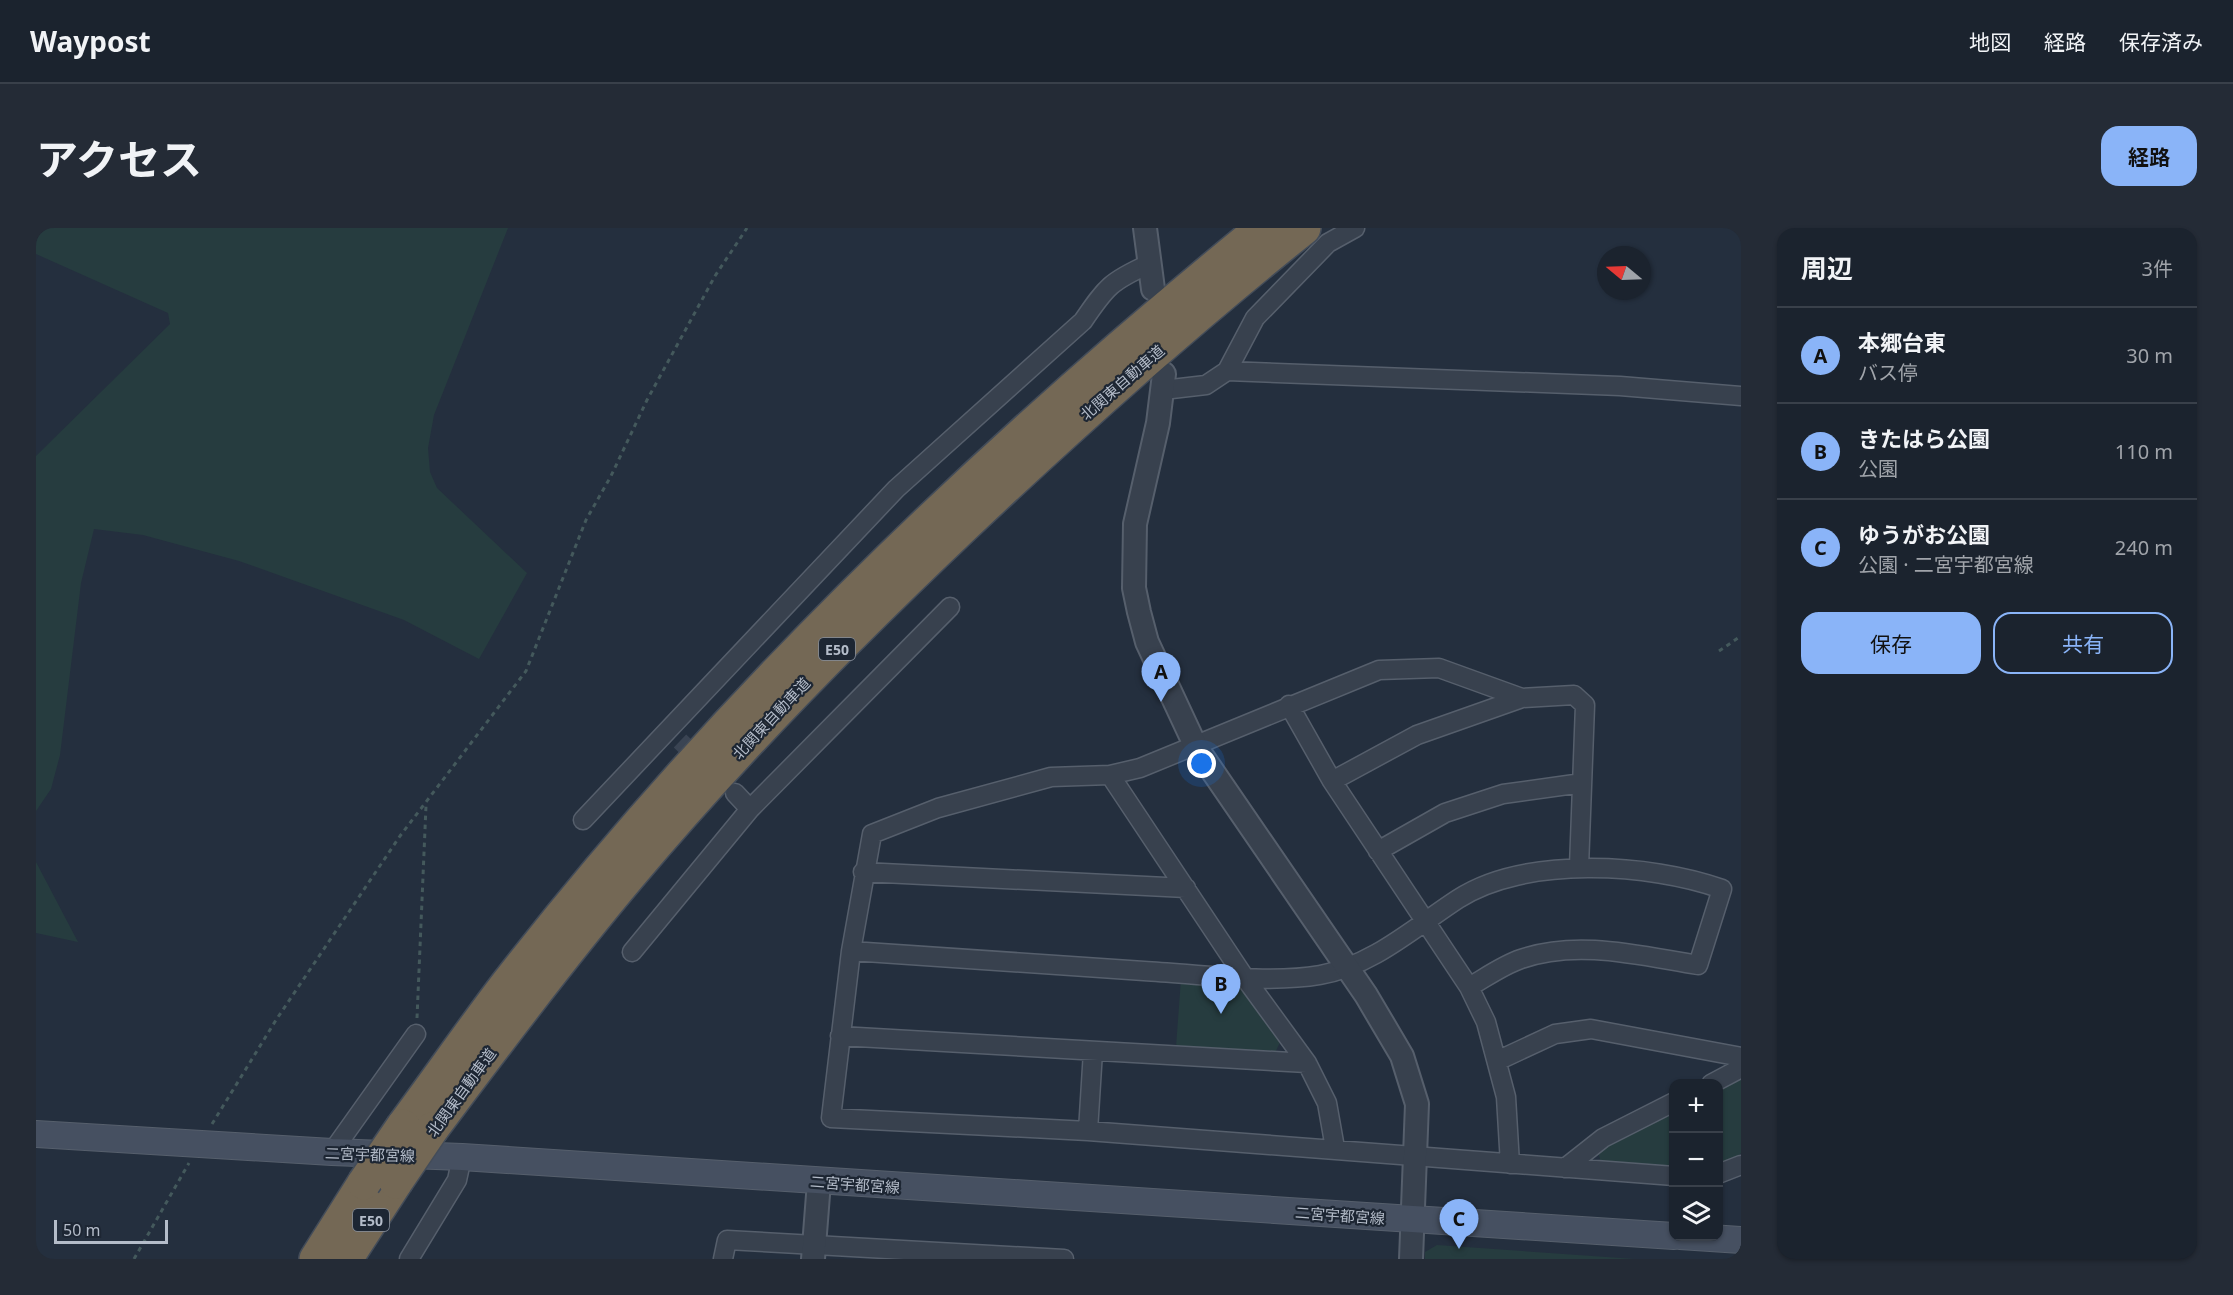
<!DOCTYPE html>
<html lang="ja">
<head>
<meta charset="utf-8">
<style>
  :root { --surface:#1b232e; --page:#242b36; --text:#f1f3f6; --muted:#a0a4aa; --line:#39404a; --accent:#8ab4f8 }
  body { margin:0; font-family:"Noto Sans","Noto Sans JP",sans-serif; background:var(--page); color:var(--text) }
  .controls { position:absolute; right:18px; bottom:18px; display:grid; overflow:hidden; border-radius:12px; box-shadow:0 2px 4px #0004 }
  .controls button { width:54px; height:54px; display:grid; place-items:center; padding:0; border:0; border-bottom:2px solid var(--line); background:var(--surface); color:var(--text); font:30px sans-serif }
  .compass { position:absolute; left:1561px; top:18px; width:54px; height:54px; border-radius:50%; background:var(--surface); box-shadow:0 2px 4px #0004; rotate:289deg }
  .scale { position:absolute; left:18px; bottom:15px; width:114px; box-sizing:border-box; padding-left:6px; border:3px solid #b4bcc9; border-top:0; font-size:16px; line-height:21px; white-space:nowrap; color:#b4bcc9; -webkit-text-stroke:4px #1d2633; paint-order:stroke }
  .you { position:absolute; left:1166px; top:536px; width:21px; height:21px; margin:-15px; border:4px solid #fff; border-radius:50%; background:#1a73e8; box-shadow:0 0 0 9px #1a73e833 }
  .badge { display:grid; place-items:center; width:39px; height:39px; border-radius:50%; background:var(--accent); color:#111; font-size:20px; font-weight:700 }
  .pin { position:absolute; translate:-50% -50px; filter:drop-shadow(0 2px 3px #0008) }
  .pin::after { content:''; position:absolute; top:32px; width:21px; height:18px; background:inherit; clip-path:polygon(0 0,100% 0,50% 100%) }
  .list { margin:0; padding:0; list-style:none }
  h2 { display:flex; justify-content:space-between; align-items:center; height:78px; margin:0; padding:0 24px; font-size:26px }
  h2 small { font-size:20px; font-weight:400; color:var(--muted) }
  .list li { display:grid; grid-template-columns:39px 1fr auto; gap:18px; align-items:center; box-sizing:border-box; height:96px; padding:0 24px; border-top:2px solid var(--line) }
  .list b { display:block; font-size:22px; white-space:nowrap }
  .list p { margin:0; font-size:20px; white-space:nowrap; color:var(--muted) }
  .list em { font-size:20px; font-style:normal; color:var(--muted) }
  .actions { display:flex; gap:12px; padding:18px 24px }
  .actions a { flex:1; padding:14px 0; border:2px solid var(--accent); border-radius:18px; text-align:center; font-size:21px; color:var(--accent) }
  .actions .main { background:var(--accent); color:#111 }
  .icon { flex:none; width:33px; height:33px; fill:none; stroke:currentColor; stroke-width:2; stroke-linecap:round; stroke-linejoin:round }
  .map { position:relative; flex:none; width:1705px; height:1031px; overflow:hidden; border-radius:18px }
  header { display:flex; align-items:center; gap:36px; box-sizing:border-box; height:84px; padding:0 30px; background:var(--surface); border-bottom:2px solid var(--line) }
  header strong { font-size:28px }
  nav { display:flex; gap:33px; margin-inline-start:auto; font-size:21px }
  .intro { display:flex; align-items:center; justify-content:space-between; box-sizing:border-box; height:144px; padding:0 36px }
  h1 { margin:0; font-size:42px }
  .button { padding:15px 27px; border-radius:18px; background:var(--accent); color:#111; font-size:21px; font-weight:700 }
  main { display:flex; gap:36px; padding:0 36px }
  aside { flex:1; background:var(--surface); border-radius:18px; box-shadow:0 2px 4px #0004 }
  .map>svg:first-child { display:block }
  .green { fill:#263c3f }
  .lines { fill:none; stroke-linecap:round; stroke-linejoin:round }
  .minor-tunnel { stroke:#3a4453; stroke-width:18; stroke-dasharray:18 9; stroke-linecap:butt }
  .minor-casing { stroke:#565f6c; stroke-width:21 }
  .tertiary-casing { stroke:#565f6c; stroke-width:26 }
  .secondary-casing { stroke:#565f6c; stroke-width:28 }
  .motorway-casing { stroke:#434c59; stroke-width:36 }
  .path { stroke:#44595c; stroke-width:3; stroke-dasharray:4.5 4.5; stroke-linecap:butt }
  .minor { stroke:#38414e; stroke-width:18 }
  .tertiary { stroke:#38414e; stroke-width:22 }
  .secondary { stroke:#465061; stroke-width:26 }
  .motorway { stroke:#746855; stroke-width:33 }
  .motorway-bridge-casing { stroke:#434c59; stroke-width:36; stroke-linecap:butt }
  .motorway-bridge { stroke:#746855; stroke-width:33 }
  .labels { text-anchor:middle; dominant-baseline:central; stroke-width:4.5; stroke-linejoin:round; paint-order:stroke }
  .shield { fill:#1d2633; stroke:#878f9c; stroke-width:1.5 }
  .shield-label { font-size:14px; font-weight:bold; fill:#b4bcc9 }
  .street-label { font-size:15px; fill:#b4bcc9; stroke:#1d2633 }
</style>
</head>
<body>
<header>
<strong>Waypost</strong>
<nav><a>地図</a><a>経路</a><a>保存済み</a></nav>
</header>
<div class="intro"><h1>アクセス</h1><a class="button">経路</a></div>
<main>
<div class="map">
<svg width="1705" height="1031" viewBox="0 0 1705 1031">
  <rect width="100%" height="100%" fill="#242f3e"/>
  <!-- green -->
  <path class="green" d="M0,0H472L398,187L392,220L394,244L401,260L491,345L443,431L368,392L203,333L107,307L58,301L45,355L24,527L15,561L0,583V228L134,96L132,85L0,26Z
    M0,634L42,714L0,705Z
    M1145,751L1209,759L1245,812L1239,825L1140,819Z
    M1705,850V925L1691,938L1683,939V861Z
    M1637,884V940L1565,935L1562,923Z
    M1401,1017L1599,1031H1389V1024Z"/>
  <g class="lines">
    <!-- minor-tunnel -->
    <path class="minor-tunnel" d="M644,513L667,535"/>
    <defs>
      <path id="minor" d="M1191,143L1584,158L1705,168
        M1127,162L1170,157L1191,143L1219,90L1292,15L1319,0
        M1486,470L1403,440L1343,442L1104,540L1074,547L1015,549L902,580L836,606L815,723L795,890L1052,903L1638,948
        M1253,477L1296,553L1433,759L1450,794L1470,869L1474,936
        M1074,547L1209,750L1271,835L1291,875L1299,920
        M1296,553L1381,507L1486,470L1538,467L1549,477L1543,639
        M699,565L714,581
        M547,592L860,261L1047,93C1070,59 1075,53 1113,36
        M1342,623L1409,585L1467,566L1546,555
        M827,644L1150,660
        M815,723C912,730 1010,736 1108,743C1162,746 1232,756 1284,747C1336,738 1379,699 1422,671C1488,628 1614,635 1686,661L1662,737C1605,728 1542,711 1485,731C1467,737 1449,750 1433,759
        M596,724L714,581L914,379
        M804,808L1271,835
        M1461,833L1519,806L1555,801L1705,829
        M1675,856L1705,840
        M1052,903L1057,823
        M296,924L380,806
        M1529,940L1567,910L1638,874
        M1682,946L1705,937
        M373,1031L421,952L426,929
        M687,1031L691,1012L1028,1031"/>
      <path id="tertiary" d="M1109,0L1117,61
        M1128,146L1122,195L1099,296L1098,360L1103,384L1111,414L1160,519L1330,767L1366,828L1381,876L1375,1031
        M777,1031L783,954"/>
      <path id="secondary" d="M0,906L296,924L426,929L1638,1008
        M1644,1008L1705,1012"/>
      <path id="motorway" d="M367,898C402,851 435,803 471,756C687,478 953,222 1226,0
        M396,901C460,815 525,729 594,647C697,524 810,410 926,300C1036,196 1149,95 1268,0
        M280,1031L328,955
        M310,1031L360,954"/>
    </defs>
    <!-- minor casing -->
    <use href="#minor" class="minor-casing"/>
    <!-- tertiary casing -->
    <use href="#tertiary" class="tertiary-casing"/>
    <!-- secondary casing -->
    <use href="#secondary" class="secondary-casing"/>
    <!-- motorway casing -->
    <use href="#motorway" class="motorway-casing"/>
    <!-- path -->
    <path class="path" d="M1683,423L1705,408
      M381,790L390,578
      M176,896L240,792L364,608L490,443L550,292L575,248L611,172L679,48L711,0
      M98,1031L153,935"/>
    <!-- minor -->
    <use href="#minor" class="minor"/>
    <!-- tertiary -->
    <use href="#tertiary" class="tertiary"/>
    <!-- secondary -->
    <use href="#secondary" class="secondary"/>
    <!-- motorway -->
    <use href="#motorway" class="motorway"/>
    <defs>
      <path id="motorway-bridge" d="M360,954L396,901
        M328,955L367,898"/>
    </defs>
    <!-- motorway-bridge casing -->
    <use href="#motorway-bridge" class="motorway-bridge-casing"/>
    <!-- motorway-bridge -->
    <use href="#motorway-bridge" class="motorway-bridge"/>
  </g>
  <g class="labels">
    <!-- shield labels -->
    <g class="shield">
      <rect x="783" y="410" width="36" height="22" rx="4.5"/>
      <rect x="317" y="981" width="36" height="22" rx="4.5"/>
    </g>
    <g class="shield-label">
      <text x="801" y="421">E50</text>
      <text x="335" y="992">E50</text>
    </g>
    <!-- street labels -->
    <g class="street-label">
      <text transform="translate(1086 154) rotate(-41)">北関東自動車道</text>
      <text transform="translate(735 490) rotate(-47)">北関東自動車道</text>
      <text transform="translate(425 864) rotate(-54)">北関東自動車道</text>
      <text transform="translate(334 926) rotate(2)">二宮宇都宮線</text>
      <text transform="translate(819 956) rotate(4)">二宮宇都宮線</text>
      <text transform="translate(1304 987) rotate(4)">二宮宇都宮線</text>
    </g>
  </g>
</svg>
<div class="controls">
<button>+</button>
<button>−</button>
<button><svg class="icon" aria-label="layers" viewBox="0 0 24 24"><path d="M12 4l9 5-9 5-9-5zM3 14l9 5 9-5"/></svg></button>
</div>
<svg class="compass" viewBox="-18 -18 36 36"><path d="M0-13l5 13h-10z" fill="#e53935"/><path d="M0 13l5-13h-10z" fill="#a0a4aa"/></svg>
<div class="scale">50 m</div>
<div class="you"></div>
<div class="pin badge" style="left:1125px;top:474px">A</div>
<div class="pin badge" style="left:1185px;top:786px">B</div>
<div class="pin badge" style="left:1423px;top:1021px">C</div>
</div>
<aside>
<h2>周辺<small>3件</small></h2>
<ul class="list">
<li><span class="badge">A</span><div><b>本郷台東</b><p>バス停</p></div><em>30 m</em></li>
<li><span class="badge">B</span><div><b>きたはら公園</b><p>公園</p></div><em>110 m</em></li>
<li><span class="badge">C</span><div><b>ゆうがお公園</b><p>公園 · 二宮宇都宮線</p></div><em>240 m</em></li>
</ul>
<div class="actions"><a class="main">保存</a><a>共有</a></div>
</aside>
</main>
</body>
</html>
